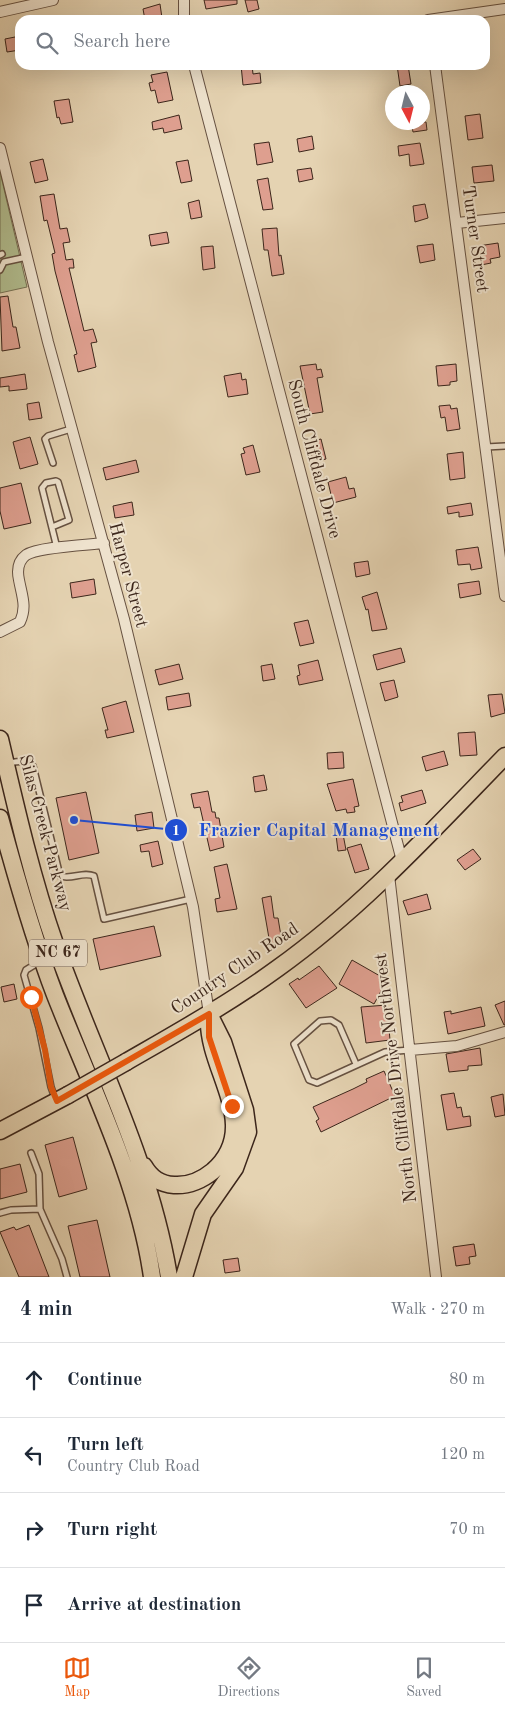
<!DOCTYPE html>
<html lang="en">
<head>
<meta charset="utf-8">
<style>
  :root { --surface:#fff; --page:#f6f6f7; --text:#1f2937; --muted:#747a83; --line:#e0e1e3; --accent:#ea580c }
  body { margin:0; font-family:"Old Standard TT",serif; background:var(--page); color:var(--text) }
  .compass { position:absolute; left:385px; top:85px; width:45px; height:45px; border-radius:50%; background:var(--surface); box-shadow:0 5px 20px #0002; rotate:173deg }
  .stop { position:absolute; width:15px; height:15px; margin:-11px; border:4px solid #ea580c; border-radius:50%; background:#fff }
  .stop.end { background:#ea580c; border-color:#fff; box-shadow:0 1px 5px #0008 }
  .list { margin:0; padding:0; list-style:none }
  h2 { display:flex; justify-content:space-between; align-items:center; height:65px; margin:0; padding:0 20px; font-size:21px }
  h2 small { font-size:16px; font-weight:400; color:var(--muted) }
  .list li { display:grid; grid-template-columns:32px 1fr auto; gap:15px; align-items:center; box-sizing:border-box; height:75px; padding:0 20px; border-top:1px solid var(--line) }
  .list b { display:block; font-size:19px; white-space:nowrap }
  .list p { margin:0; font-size:16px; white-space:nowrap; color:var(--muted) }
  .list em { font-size:16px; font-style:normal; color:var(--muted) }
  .icon { flex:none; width:28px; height:28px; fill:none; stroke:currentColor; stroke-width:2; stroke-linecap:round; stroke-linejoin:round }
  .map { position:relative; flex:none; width:505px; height:1277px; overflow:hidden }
  .search { position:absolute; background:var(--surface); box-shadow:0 5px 20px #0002; left:15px; right:15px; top:15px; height:55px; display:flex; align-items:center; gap:12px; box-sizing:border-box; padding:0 18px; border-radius:15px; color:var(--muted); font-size:19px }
  .sheet { height:365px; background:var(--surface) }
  nav { display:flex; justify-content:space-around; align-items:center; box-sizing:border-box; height:70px; border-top:1px solid var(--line); background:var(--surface); font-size:14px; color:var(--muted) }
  nav a { display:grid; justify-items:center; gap:2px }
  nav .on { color:var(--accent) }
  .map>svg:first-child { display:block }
  .garden { fill:#b1bd8f; stroke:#767255 }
  .building { fill:#de9f8f; stroke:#3c261b }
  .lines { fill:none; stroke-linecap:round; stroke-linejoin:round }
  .service-casing { stroke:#665141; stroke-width:8 }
  .minor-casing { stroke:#665141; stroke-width:12 }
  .primary-casing { stroke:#3c261b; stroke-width:19 }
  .service { stroke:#eee2cd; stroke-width:5 }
  .minor { stroke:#eee2cd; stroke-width:10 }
  .primary { stroke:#e5d3b2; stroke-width:16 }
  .primary-bridge-casing { stroke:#3c261b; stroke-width:19; stroke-linecap:butt }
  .primary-bridge { stroke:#e5d3b2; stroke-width:16 }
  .route { stroke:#ea580c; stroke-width:6 }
  .labels { text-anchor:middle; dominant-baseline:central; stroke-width:4; stroke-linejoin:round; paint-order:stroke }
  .shield { fill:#eee2cd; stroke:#715e50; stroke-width:1 }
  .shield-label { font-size:16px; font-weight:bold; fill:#3c261b }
  .street-label { font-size:18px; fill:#3c261b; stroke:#eee2cd }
  .leader { fill:none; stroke:#1d4ed8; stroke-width:2 }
  .callout-dot { fill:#1d4ed8; stroke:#eee2cd; stroke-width:2 }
  .mark-label { font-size:15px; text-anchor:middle; font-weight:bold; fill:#fff }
  .callout-label { font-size:19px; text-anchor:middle; font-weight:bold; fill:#1d4ed8; stroke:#eee2cd; stroke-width:4; stroke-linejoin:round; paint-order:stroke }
</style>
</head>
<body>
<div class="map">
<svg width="505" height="1277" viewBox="0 0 505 1277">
  <rect width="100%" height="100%" fill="#e5d3b2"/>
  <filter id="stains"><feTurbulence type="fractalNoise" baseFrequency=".004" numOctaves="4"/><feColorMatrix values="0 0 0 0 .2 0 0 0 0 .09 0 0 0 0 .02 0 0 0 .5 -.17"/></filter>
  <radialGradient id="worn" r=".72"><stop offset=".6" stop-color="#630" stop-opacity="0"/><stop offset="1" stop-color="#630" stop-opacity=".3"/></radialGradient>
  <!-- garden -->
  <path class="garden" d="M0,172L27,287L0,293Z"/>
  <!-- building -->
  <path class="building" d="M204,0H237V4L206,9Z
    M245,0H257L259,9L248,12Z
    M160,4L162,18L145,20L143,9Z
    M20,36V50L7,52L5,39Z
    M241,65H252L253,74L260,73L261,83L243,85Z
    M397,65H408L411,84L400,86Z
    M167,72L173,100L158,103L155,90L151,91L149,83L153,82L151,75Z
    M69,99L73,122L61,124L59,117L57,118L54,101Z
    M480,114L483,138L468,140L465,116Z
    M179,115L182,129L164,133L163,128L153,130L152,122Z
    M411,122H426L427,130L413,132Z
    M312,136L314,149L299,152L297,139Z
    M269,142L273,162L257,165L254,144Z
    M420,143L424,164L410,166L409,154L399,156L398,146Z
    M43,159L48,180L35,183L30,162Z
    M188,160L192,181L181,183L176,162Z
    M492,165L494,181L474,183L472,167Z
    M311,168L313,179L299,182L297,170Z
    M268,178L273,209L263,210L257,180Z
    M54,194L60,229L67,228L70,242L63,243L66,260L73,259L74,268H69L84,331L93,329L97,342L91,343L96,367L78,372L74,355L77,354L55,271L52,254L55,253L47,220L44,221L40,196Z
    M199,200L202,217L191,219L188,203Z
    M425,204L428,218L415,222L413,206Z
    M277,228L279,256L281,255L284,274L272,276L268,250H264L262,229Z
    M167,232L169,243L151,246L149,235Z
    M498,243L500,257L490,259L491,263L481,265L478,246Z
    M433,244L435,260L420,263L417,246Z
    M213,246L215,268L203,270L201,247Z
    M8,296L13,327H16L20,348L2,351L0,297Z
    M316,364L317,370L321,369L323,377L317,378L323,412L310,414L300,366Z
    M456,364L457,381L450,382V385L438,386L436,366Z
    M241,373L242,380L246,379L248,394L228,397L224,376Z
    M25,374L27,389L9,391V386L0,387V378Z
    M39,402L42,418L29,420L27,404Z
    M450,405L451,409L457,408L460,429L447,431L445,417L441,418L439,406Z
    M30,437L38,464L20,469L13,442Z
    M321,439L326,459L313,462L309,442Z
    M253,445L260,472L246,475L241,454L245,453L243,448Z
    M463,452L465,478L450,480L447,454Z
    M136,460L139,472L106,480L103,468Z
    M346,477L349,489L354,488L356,497L333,503L328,482Z
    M21,483L31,523L4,529L0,511V488Z
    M132,502L134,515L115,518L113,506Z
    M471,503L473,515L459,517V512L448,514L447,507Z
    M478,547L482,568L471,570L470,564L458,565L456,550Z
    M368,561L370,574L356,577L354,563Z
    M94,579L96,594L72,598L70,583Z
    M479,581L481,594L460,598L458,584Z
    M377,592L387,629L372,631L368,609L366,610L362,597Z
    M308,620L314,643L300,646L294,623Z
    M401,648L405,662L377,670L373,655Z
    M318,660L323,680L299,685L297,676L300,675L298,665Z
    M179,664L183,679L159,685L155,670Z
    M272,664L275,679L263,681L261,666Z
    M394,680L398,697L385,701L380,683Z
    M189,693L191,706L168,710L166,697Z
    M502,694L505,713L491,717L488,695Z
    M126,701L134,732L107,738L105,730H108L102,708Z
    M475,732L477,755L460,756L458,733Z
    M444,751L448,765L426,771L422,757Z
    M343,752L344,768L328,769L327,753Z
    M264,775L267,790L255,792L253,777Z
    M353,779L359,806L354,807L355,812L347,813L346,809L336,811L327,784Z
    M422,790L426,803L401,811L399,803L403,802L401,796Z
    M208,791L212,812H215L216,818H219L224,847L210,851L200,807L194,808L191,794Z
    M86,792L99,853L69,860L56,798Z
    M152,812L154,828L137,831L135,815Z
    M343,834L346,850L338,851L336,835Z
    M158,841L163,864L152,867L149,851L141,852L140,845Z
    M361,844L369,869L355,873L347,848Z
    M473,849L481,859L465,870L457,860Z
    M227,864L237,909L217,912L215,899L220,898L214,867Z
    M427,894L431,909L408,915L403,901Z
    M271,896L274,918H278L282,942L270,944L262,898Z
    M154,926L161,956L100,970L93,939Z
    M352,960L387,980L374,1004L339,984Z
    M319,966L337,988L306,1008L289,984L298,978L299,980Z
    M14,984L17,999L4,1002L1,987Z
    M505,1001V1025H504L495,1005Z
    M387,1005L390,1040L366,1043L361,1007Z
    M481,1007L485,1026L448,1034L444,1012L451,1011V1014Z
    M480,1048L482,1065L468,1066V1070L449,1072L446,1054Z
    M384,1071L395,1096L321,1132L316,1121L319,1119L313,1107L353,1089L367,1082L366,1079Z
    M454,1093L457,1108L461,1107L463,1117L470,1116L471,1126L447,1130L441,1095Z
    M503,1094L505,1115L495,1117L491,1097Z
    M73,1137L87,1189L59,1197L45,1145Z
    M20,1164L27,1192L0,1199V1169Z
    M97,1220L110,1277H80L68,1226Z
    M29,1225L49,1277H19L0,1232L14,1227L16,1230Z
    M474,1244L476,1256L469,1257L470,1264L456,1266L453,1247Z
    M238,1258L240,1271L225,1273L223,1260Z"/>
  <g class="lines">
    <defs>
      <path id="service" d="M0,255L2,254
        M0,270L4,262L27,257
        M486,447L505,446
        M53,463L45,439L48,436L71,429
        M52,527L69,520L58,482L56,481L46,483L42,488L57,548
        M7,763C16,762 25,759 33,766L60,876C72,880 83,871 94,876L104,919L191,899
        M39,962L26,970L24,975L39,1028L51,1087L55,1098
        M356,1064L339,1025L331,1020L320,1021L294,1044L309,1080L317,1083L385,1052L410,1050
        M31,1153L39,1174L40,1209L62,1259L67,1277
        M0,1213L11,1210L40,1209"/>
      <path id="minor" d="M184,0V20
        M0,12L53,0
        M428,20L505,9
        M194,65L402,861
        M435,65L505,596
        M0,148L48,342L124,619L193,907L209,1014
        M457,223L505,218
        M0,632L20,622C27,607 22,596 19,580C17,571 18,561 26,555C38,547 87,545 104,543
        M389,875L436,1277
        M410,1050L457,1046L505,1032"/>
      <path id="primary" d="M0,739C16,808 32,878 55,944C94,1055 150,1160 169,1277
        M0,818C16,877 33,937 55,995C90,1084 139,1182 152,1277
        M126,1062C178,1032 230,1003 278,968C362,908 433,830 505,756
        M0,1131L68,1095
        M144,1166C151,1178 160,1184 174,1185C189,1186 202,1180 213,1171C263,1127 208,1071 209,1021
        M184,1277L203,1214L235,1168L248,1132L245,1110L223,1042L209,1014"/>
    </defs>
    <!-- service casing -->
    <use href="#service" class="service-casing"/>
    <!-- minor casing -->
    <use href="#minor" class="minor-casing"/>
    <!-- primary casing -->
    <use href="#primary" class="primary-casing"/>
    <!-- service -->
    <use href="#service" class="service"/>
    <!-- minor -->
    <use href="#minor" class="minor"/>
    <!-- primary -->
    <use href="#primary" class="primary"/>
    <defs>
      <path id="primary-bridge" d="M68,1095L126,1062"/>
    </defs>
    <!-- primary-bridge casing -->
    <use href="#primary-bridge" class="primary-bridge-casing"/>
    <!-- primary-bridge -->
    <use href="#primary-bridge" class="primary-bridge"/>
  </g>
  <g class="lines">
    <!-- route -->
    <path class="route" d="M31,997L45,1050L51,1087L57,1101L209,1014V1037L232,1106"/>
  </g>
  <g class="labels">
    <!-- shield labels -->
    <rect class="shield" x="29" y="939.5" width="58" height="27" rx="4"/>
    <g class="shield-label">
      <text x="58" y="953">NC 67</text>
    </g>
    <!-- street labels -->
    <g class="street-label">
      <text transform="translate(475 239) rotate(82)">Turner Street</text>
      <text transform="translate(314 459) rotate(75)">South Cliffdale Drive</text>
      <text transform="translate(128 575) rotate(75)">Harper Street</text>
      <text transform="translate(45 833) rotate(75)">Silas Creek Parkway</text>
      <text transform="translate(235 969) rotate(-34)">Country Club Road</text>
      <text transform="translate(396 1078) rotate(-97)">North Cliffdale Drive Northwest</text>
    </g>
  </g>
  <!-- callouts -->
  <path class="leader" d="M74 820L176 830"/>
  <g class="callout-dot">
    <circle cx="74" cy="820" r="5"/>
    <circle cx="176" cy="830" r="12"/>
  </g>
  <g class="mark-label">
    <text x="176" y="835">1</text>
  </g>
  <g class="callout-label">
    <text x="319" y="836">Frazier Capital Management</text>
  </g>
  <rect width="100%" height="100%" filter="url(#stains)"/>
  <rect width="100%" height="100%" fill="url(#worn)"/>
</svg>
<svg class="compass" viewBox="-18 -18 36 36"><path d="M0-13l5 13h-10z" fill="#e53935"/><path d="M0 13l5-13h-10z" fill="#747a83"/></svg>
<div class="stop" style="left:31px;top:997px"></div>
<div class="stop end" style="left:232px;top:1106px"></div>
<div class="search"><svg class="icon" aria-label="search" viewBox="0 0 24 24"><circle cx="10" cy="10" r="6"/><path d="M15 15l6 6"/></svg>Search here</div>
</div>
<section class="sheet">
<h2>4 min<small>Walk · 270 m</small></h2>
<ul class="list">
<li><svg class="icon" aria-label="ahead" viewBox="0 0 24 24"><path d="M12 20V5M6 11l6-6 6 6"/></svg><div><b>Continue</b></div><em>80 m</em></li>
<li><svg class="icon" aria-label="left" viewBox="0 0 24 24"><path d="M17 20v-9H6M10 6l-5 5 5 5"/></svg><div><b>Turn left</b><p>Country Club Road</p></div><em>120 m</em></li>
<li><svg class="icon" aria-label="right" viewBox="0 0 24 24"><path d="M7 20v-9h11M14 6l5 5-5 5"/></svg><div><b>Turn right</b></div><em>70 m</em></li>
<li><svg class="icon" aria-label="arrive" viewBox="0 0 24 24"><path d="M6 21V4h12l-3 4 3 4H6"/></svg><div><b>Arrive at destination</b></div></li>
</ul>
</section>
<nav>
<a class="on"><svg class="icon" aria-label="map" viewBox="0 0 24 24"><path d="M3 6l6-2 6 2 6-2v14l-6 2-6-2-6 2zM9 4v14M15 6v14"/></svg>Map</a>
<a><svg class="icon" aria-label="directions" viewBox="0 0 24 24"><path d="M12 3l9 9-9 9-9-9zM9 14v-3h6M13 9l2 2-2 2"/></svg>Directions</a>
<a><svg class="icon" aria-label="saved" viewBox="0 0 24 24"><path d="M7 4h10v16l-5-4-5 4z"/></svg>Saved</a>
</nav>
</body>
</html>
